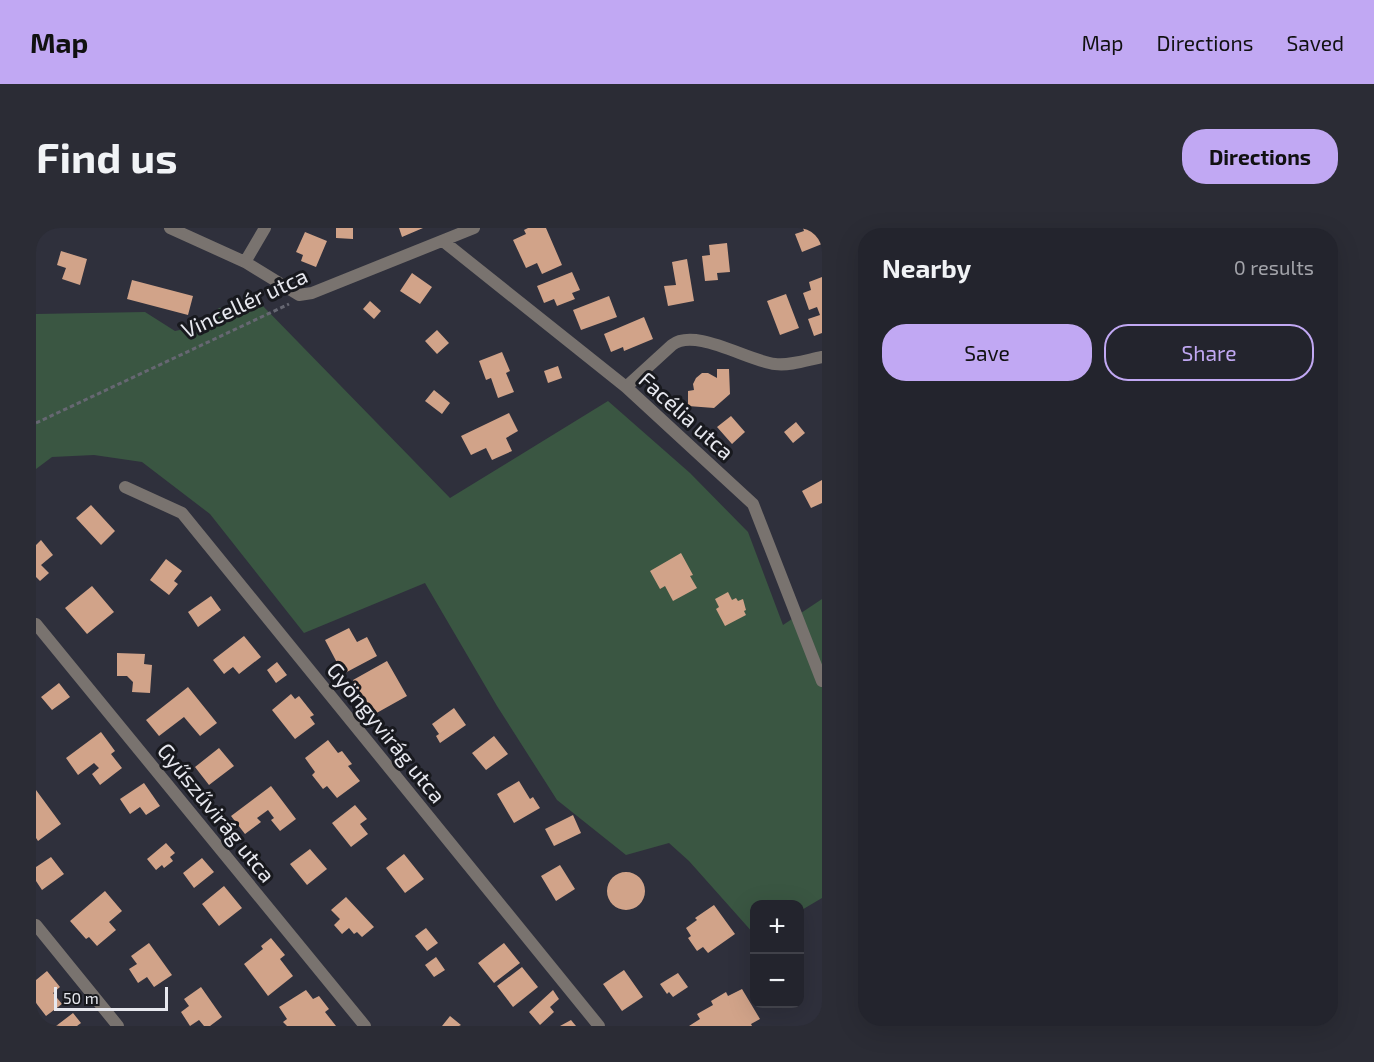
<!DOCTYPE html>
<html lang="en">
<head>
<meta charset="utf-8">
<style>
  :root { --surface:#23242d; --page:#2b2c35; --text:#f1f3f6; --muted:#a3a4aa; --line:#404149; --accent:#c1a8f3 }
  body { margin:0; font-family:"Exo 2",sans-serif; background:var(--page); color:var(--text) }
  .controls { position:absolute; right:18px; bottom:18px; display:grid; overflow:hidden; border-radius:12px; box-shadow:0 6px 24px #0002 }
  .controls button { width:54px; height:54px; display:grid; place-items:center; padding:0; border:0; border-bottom:2px solid var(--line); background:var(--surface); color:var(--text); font:30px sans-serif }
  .scale { position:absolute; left:18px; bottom:15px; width:114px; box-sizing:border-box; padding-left:6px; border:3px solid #e7e8ef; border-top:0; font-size:16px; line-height:21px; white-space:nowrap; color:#e7e8ef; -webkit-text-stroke:4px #18191e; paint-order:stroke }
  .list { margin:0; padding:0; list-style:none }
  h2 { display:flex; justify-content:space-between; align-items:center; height:78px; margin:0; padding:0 24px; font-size:26px }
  h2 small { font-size:20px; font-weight:400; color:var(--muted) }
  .actions { display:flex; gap:12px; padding:18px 24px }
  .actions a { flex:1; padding:14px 0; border:2px solid var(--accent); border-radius:24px; text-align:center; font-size:21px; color:var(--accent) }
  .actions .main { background:var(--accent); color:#111 }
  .map { position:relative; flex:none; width:786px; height:798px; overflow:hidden; border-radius:24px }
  header { display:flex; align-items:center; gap:36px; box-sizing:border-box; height:84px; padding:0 30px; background:var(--accent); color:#111 }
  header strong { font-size:28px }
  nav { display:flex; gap:33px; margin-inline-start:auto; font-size:21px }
  .intro { display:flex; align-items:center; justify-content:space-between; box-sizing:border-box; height:144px; padding:0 36px }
  h1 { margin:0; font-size:42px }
  .button { padding:15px 27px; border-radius:24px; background:var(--accent); color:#111; font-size:21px; font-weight:700 }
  main { display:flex; gap:36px; padding:0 36px }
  aside { flex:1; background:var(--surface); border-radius:24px; box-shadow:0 6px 24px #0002 }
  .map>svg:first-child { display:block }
  .green { fill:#3a5642 }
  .building { fill:#d1a389 }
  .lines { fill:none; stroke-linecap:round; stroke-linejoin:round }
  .path { stroke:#666772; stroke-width:3; stroke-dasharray:4.5 3; stroke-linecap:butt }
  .minor { stroke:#79736f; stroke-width:12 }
  .tertiary { stroke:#79736f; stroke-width:12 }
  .labels { text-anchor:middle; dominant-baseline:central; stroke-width:6; stroke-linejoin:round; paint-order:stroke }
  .street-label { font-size:22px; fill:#e7e8ef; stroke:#18191e }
</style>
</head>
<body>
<header>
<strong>Map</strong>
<nav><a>Map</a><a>Directions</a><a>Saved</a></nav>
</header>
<div class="intro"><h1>Find us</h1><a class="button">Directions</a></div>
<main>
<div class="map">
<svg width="786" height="798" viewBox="0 0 786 798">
  <rect width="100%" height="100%" fill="#2f303c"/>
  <!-- green -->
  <path class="green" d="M225,76L414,270L572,173L654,245L712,304L747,397L786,371V670L764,683V676H718V706L653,633L633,615L590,627L521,572L461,478L389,355L268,405L174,286L106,234L58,227L16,229L0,241V86L109,84L139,103L163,98L183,80Z"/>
  <!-- building -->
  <path class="building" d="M300,0H317V11L300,10Z
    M363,0H387L366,9Z
    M492,0H510L526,37L506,46L501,35L490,40L477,12L490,6L488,2Z
    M767,0H786V16L766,24L759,6L768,3Z
    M269,4L291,13L280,39L265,33L267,27L260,24Z
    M691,15L694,44L681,45L682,52L669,53L666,28L674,27L673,17Z
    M25,23L51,31L44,57L26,51L30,40L21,37Z
    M651,31L658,73L632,78L628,58L640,57L636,34Z
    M536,44L544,62L536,65L539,71L521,78L518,71L508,75L501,58Z
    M376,45L396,59L384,76L364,63Z
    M786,49V105L778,108L772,91L784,87L781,79L773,82L767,65L775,62L773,54Z
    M96,52L157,68L152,87L91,71Z
    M750,66L763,100L744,107L731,73Z
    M573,68L581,89L545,102L537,82Z
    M334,73L345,83L338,91L327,81Z
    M608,89L617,111L588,123L587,119L575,124L568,106Z
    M401,102L413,115L401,126L389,113Z
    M466,124L474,143L470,145L478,164L462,170L455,150L450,152L443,133Z
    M522,138L526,150L512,155L508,143Z
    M681,141H693L694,166L678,180L652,178V163L658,162L657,156L660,150L666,145H672L681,150Z
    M398,162L414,175L406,186L389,173Z
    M473,185L482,203L470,210L476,223L456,232L450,220L435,227L425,208Z
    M695,188L709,204L696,216L681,199Z
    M760,194L769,205L757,215L748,204Z
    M786,252V275L775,280L766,263Z
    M55,277L79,303L65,317L40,290Z
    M5,312L17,327L5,337L13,345L4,353L0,349V317Z
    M645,325L657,347L654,348L661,360L637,373L629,358L624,361L614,343Z
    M130,331L146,343L138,353L142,356L133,367L114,352Z
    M56,358L78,384L51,406L29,380Z
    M692,364L696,372L700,370L702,373L707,371L710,382L708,383L710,387L689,398L680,381L683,379L679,371Z
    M175,368L185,382L162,399L152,384Z
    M313,400L321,414L331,409L341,428L307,446L289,412Z
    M208,408L225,429L203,446L197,439L188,446L177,432Z
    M81,425L109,426L108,436L116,437L114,465L96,464L97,454L91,448H81Z
    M351,433L371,468L337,487L317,452Z
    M241,434L251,447L240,455L231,442Z
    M23,455L34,469L16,482L5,469Z
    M152,459L181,495L164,508L148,489L123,508L110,492Z
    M255,466L259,471L263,468L278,487L274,489L279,496L259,511L236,482Z
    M418,480L430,497L404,515L400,508L403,506L396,496Z
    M65,504L79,523L75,526L86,540L64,557L56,546L63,540L58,535L42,547L30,530Z
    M458,508L472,526L450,542L436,525Z
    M292,512L302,525L306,523L316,536L312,538L324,553L301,570L291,558L287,561L276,547L279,544L269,530Z
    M183,520L198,538L173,557L159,539Z
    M483,553L494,571L497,569L504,580L478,595L461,566Z
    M108,555L124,578L110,587L104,579L94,586L84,571Z
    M235,558L260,591L244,603L235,592L238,590L232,582L221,590L225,594L209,606L195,588Z
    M0,562L25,596L2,613L0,610Z
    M319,577L331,591L324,596L332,606L315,619L296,595Z
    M537,587L545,605L518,618L509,601Z
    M130,615L139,625L134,629L137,633L128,640L126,637L120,642L111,631Z
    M274,621L291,641L271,657L254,636Z
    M368,626L388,651L369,665L350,640Z
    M15,629L28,646L6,662L0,653V639Z
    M166,630L178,644L158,660L147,645Z
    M524,637L539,661L520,673L505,648Z
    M571 663a19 19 0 1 1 38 0a19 19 0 1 1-38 0Z
    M188,658L206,680L183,698L166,676Z
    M69,663L86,683L73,694L80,702L61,718L53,709L50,711L34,693Z
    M310,669L338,699L326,709L321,704L318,706L313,700L306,706L298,697L304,691L295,682Z
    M678,677L699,706L672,725L667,719L661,723L652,710L655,708L650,700L661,692L659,690Z
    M390,700L402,715L391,723L379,708Z
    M235,710L249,727L244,731L257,748L232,768L208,736L227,721L225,718Z
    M113,715L136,747L118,759L111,749L102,755L93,741L101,736L95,728Z
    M468,715L484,735L458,755L442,735Z
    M400,729L409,742L398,749L389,737Z
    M486,739L502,759L477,779L461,758Z
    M588,742L607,769L586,783L567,756Z
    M11,743L24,759L17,765L26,776L10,788L0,775V752Z
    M642,745L652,759L637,769L633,764L631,766L624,756Z
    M165,759L186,789L174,798H168L163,792L154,798L145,784L153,778L148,771Z
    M706,761L724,791L715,796L716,798H653L664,791L661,786L677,777L675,773L690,764L692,768Z
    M270,762L277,771L283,768L293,781L289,784L300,798H251L247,794L251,791L243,779Z
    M517,762L523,771L514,779L518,784L504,797L493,784Z
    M37,785L45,795L41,798H20Z
    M414,788L425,797L423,798H406Z
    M535,792L540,798H524Z"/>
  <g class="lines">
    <!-- path -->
    <path class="path" d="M0,195L253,76"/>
    <!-- minor -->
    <path class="minor" d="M134,0L209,34L263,67L276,65L438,0
      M407,13L590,159L717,276L786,453
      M209,34L229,0
      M590,159L636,117C659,99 712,133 739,136C754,138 771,132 786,129
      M89,259L146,285L563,798
      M0,396L329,798"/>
    <!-- tertiary -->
    <path class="tertiary" d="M0,697L82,798"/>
  </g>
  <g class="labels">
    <!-- street labels -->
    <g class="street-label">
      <text transform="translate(208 74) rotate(-25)">Vincellér utca</text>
      <text transform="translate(651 187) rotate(42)">Facélia utca</text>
      <text transform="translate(351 504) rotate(51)">Gyöngyvirág utca</text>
      <text transform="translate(181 584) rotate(51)">Gyűszűvirág utca</text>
    </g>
  </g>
</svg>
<div class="controls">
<button>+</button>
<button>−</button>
</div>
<div class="scale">50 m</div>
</div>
<aside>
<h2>Nearby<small>0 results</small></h2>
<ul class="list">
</ul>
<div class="actions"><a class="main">Save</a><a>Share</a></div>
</aside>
</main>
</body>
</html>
